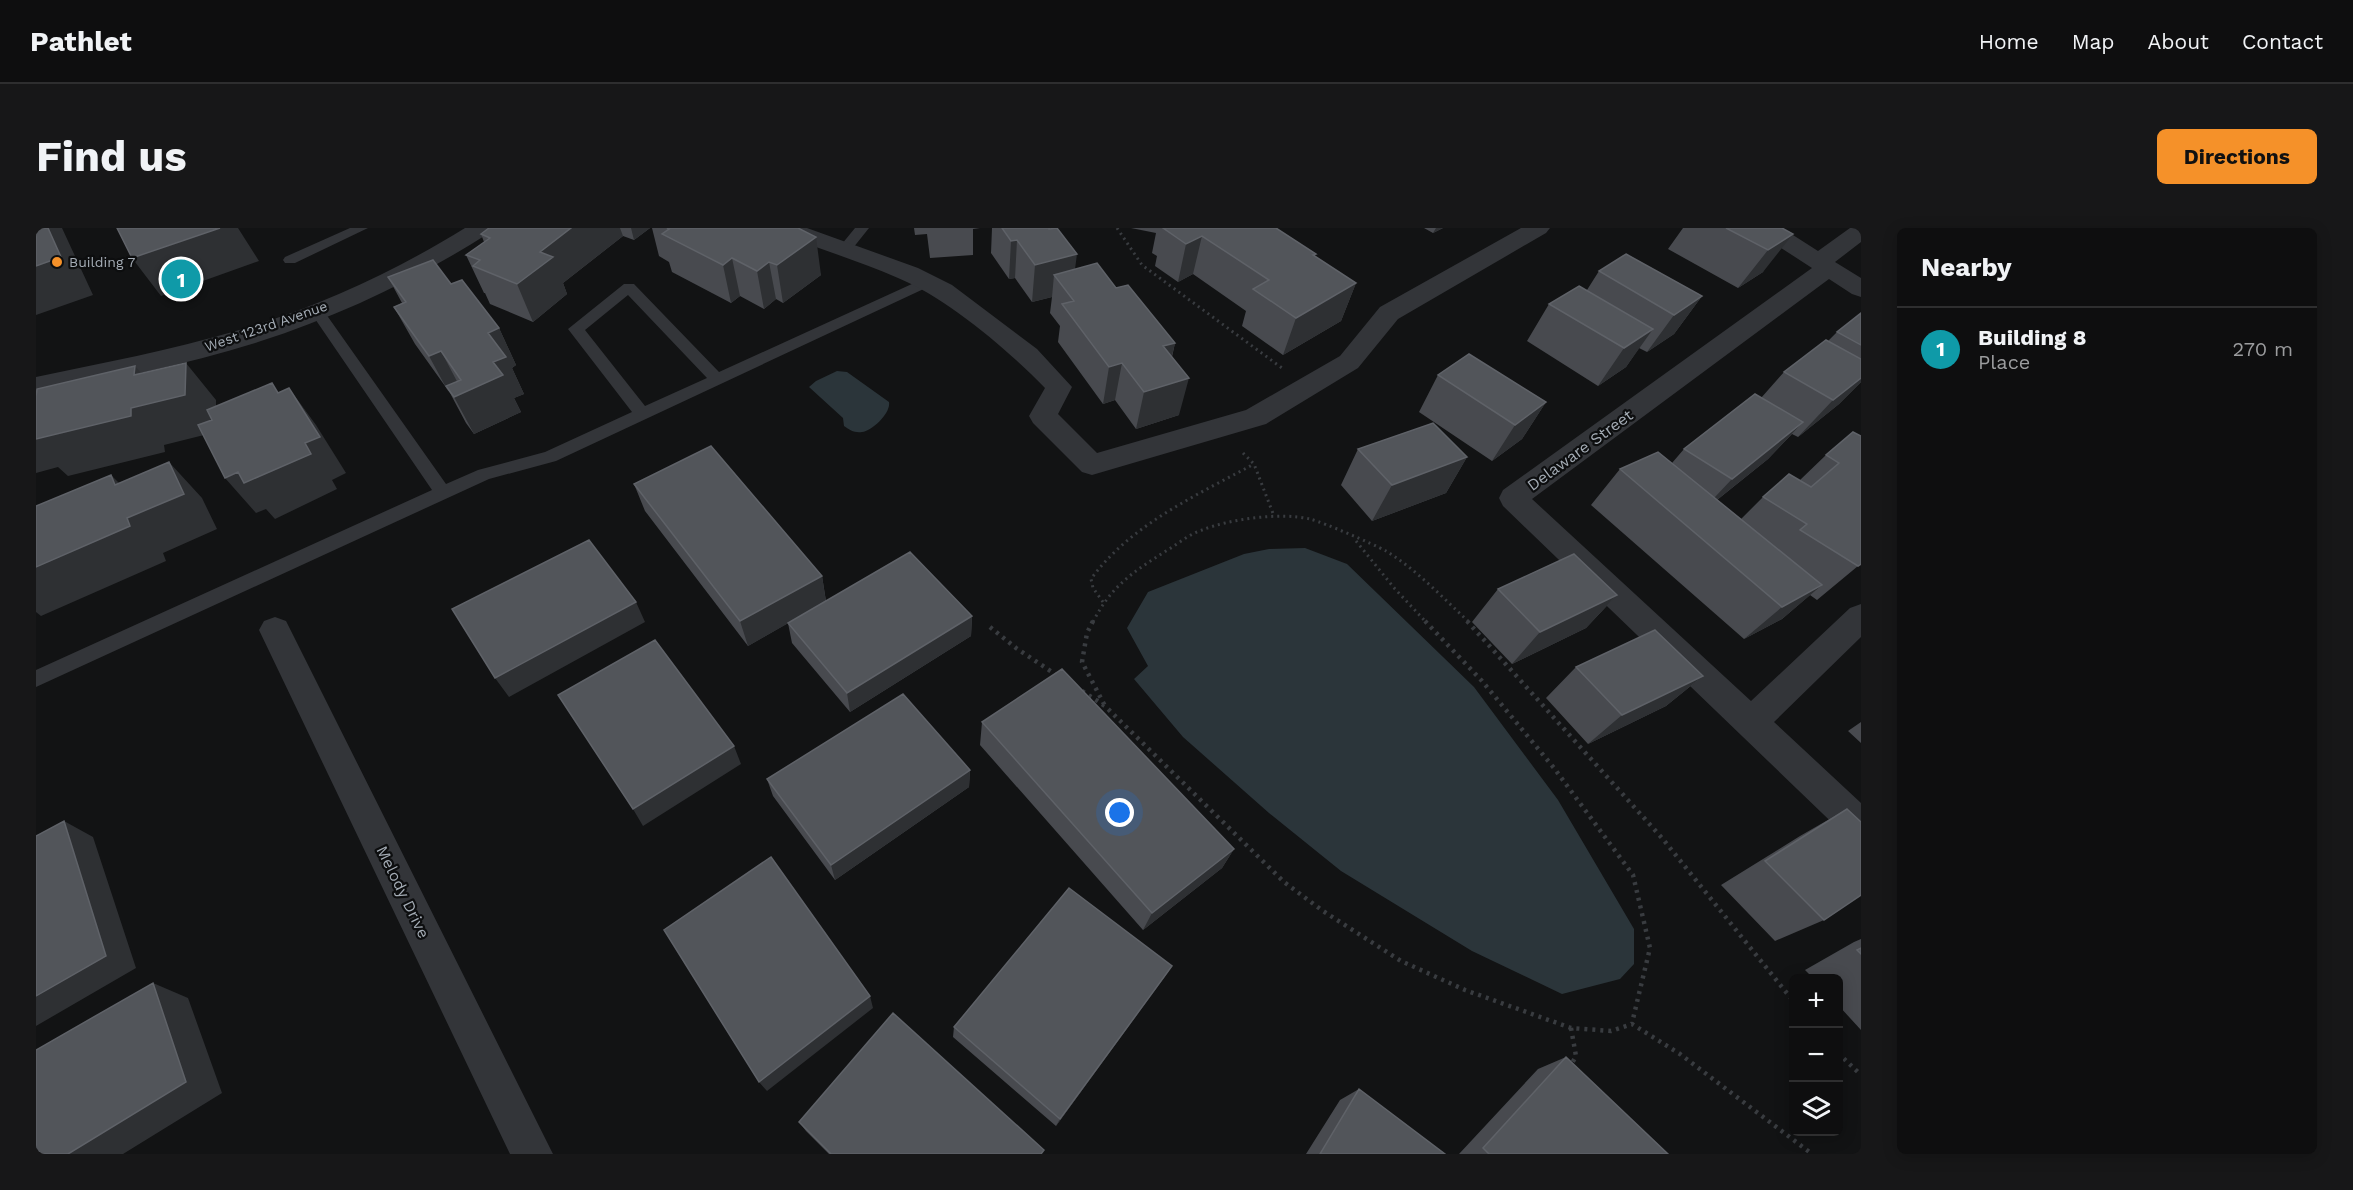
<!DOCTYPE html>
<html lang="en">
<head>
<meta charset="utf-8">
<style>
  :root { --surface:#0e0e0f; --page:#171718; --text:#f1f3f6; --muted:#9b9c9e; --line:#2e2e2f; --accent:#f59129 }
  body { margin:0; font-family:"Work Sans",sans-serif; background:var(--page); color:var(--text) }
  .controls { position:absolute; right:18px; bottom:18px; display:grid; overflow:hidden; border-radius:9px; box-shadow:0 3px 15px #0003 }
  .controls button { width:54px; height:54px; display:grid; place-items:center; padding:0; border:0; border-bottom:2px solid var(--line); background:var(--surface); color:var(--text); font:30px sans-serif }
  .you { position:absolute; left:1084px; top:585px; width:21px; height:21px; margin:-15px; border:4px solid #fff; border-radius:50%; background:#1a73e8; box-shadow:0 0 0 9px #1a73e833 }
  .badge { display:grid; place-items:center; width:39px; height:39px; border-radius:50%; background:var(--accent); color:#fff; font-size:20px; font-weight:700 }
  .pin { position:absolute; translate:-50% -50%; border:3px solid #fff; box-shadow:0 2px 6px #0006 }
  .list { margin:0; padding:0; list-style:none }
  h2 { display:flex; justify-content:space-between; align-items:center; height:78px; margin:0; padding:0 24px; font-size:26px }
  h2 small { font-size:20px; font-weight:400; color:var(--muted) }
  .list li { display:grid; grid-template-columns:39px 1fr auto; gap:18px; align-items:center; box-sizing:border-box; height:84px; padding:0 24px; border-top:2px solid var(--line) }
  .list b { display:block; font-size:22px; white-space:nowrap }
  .list p { margin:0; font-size:20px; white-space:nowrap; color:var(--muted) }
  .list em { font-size:20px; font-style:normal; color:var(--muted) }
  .icon { flex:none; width:33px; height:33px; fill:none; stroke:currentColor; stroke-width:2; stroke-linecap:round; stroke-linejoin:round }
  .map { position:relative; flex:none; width:1825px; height:926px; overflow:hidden; border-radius:9px }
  header { display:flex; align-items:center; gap:36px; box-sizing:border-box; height:84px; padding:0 30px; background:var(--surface); border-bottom:2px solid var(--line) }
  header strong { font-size:28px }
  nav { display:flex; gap:33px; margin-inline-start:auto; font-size:21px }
  .intro { display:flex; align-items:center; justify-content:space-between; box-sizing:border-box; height:144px; padding:0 36px }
  h1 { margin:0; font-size:42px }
  .button { padding:15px 27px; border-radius:9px; background:var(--accent); color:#111; font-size:21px; font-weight:700 }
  main { display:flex; gap:36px; padding:0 36px }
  aside { flex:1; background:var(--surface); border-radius:9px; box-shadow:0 3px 15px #0003 }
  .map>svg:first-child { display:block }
  .water { fill:#2b353a }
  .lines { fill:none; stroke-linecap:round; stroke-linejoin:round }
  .path-far1 { stroke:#393c40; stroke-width:3; stroke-dasharray:2 4; stroke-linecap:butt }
  .path { stroke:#393c40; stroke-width:4.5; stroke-dasharray:3 5; stroke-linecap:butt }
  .lane { fill:#333539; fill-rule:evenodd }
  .street { fill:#333539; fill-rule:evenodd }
  .wall { fill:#484a4f }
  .shaded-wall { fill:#2e3033 }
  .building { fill:#52555a; stroke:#5f6268; stroke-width:1.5 }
  .poi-dot { fill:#f59129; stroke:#0d0e0f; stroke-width:2 }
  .labels { text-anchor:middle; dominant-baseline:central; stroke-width:4.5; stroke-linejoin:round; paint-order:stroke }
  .far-poi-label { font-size:14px; fill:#a4acb5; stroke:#0d0e0f; text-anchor:start }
  .far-street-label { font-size:14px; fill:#a4acb5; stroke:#0d0e0f }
  .street-label { font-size:16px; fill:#a4acb5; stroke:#0d0e0f }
</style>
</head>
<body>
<header>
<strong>Pathlet</strong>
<nav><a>Home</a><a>Map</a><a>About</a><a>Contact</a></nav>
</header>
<div class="intro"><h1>Find us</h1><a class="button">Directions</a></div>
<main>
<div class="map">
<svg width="1825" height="926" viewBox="0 0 1825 926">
  <rect width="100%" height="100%" fill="#121314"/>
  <!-- water -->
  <path class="water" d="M801,143L811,144L853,174C855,185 836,203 826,204C818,205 814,202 808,198L807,190L773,159L780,153Z
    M1269,320L1311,336L1438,459L1522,572L1598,701V736L1584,751L1526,766L1436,723L1305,643L1233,585L1147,509L1098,451L1112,438L1091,400L1112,364L1208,326L1233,321Z"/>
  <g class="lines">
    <!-- path-far1 -->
    <path class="path-far1" d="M1081,0L1106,37L1246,140
      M1207,225L1218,236L1238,288
      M1320,313L1359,361L1390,394
      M1067,374L1057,360L1055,351C1094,297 1161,267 1218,236
      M1057,394C1075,358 1097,344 1130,323C1142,316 1153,306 1166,302C1194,291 1244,284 1274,291C1289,295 1335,315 1350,323C1381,342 1407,370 1433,394"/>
    <!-- path -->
    <path class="path" d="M1057,393L1051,405L1046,434L1069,478
      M1389,393L1446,453L1518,540L1597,647L1614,720L1596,795
      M1431,393L1626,610L1758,774
      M954,399L980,420L1022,448
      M1046,463L1069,478L1248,654L1287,683L1365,733L1429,762L1535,800L1575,803L1596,796L1644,826L1776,926
      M1535,800L1540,828L1535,837
      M1802,825L1825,847"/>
    <!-- lane -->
    <path class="lane" d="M314,0H332L259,35H249L247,32L249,29Z
      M819,0H833L813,25H803L801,22Z
      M889,50L894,52L896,55L894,58L520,233L453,251L0,459V442L396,262L275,85L273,82L275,79H285L410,256L442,242L509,224L596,184L532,101L588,56H598L683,144ZM592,67L671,150L609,178L549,102Z"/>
    <!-- street -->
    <path class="street" d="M429,0H457L453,5C381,51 304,88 222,114C150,137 74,151 0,167V149C67,135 135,122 200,103C280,80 358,44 429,0Z
      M737,0H771L882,40L916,57L1001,121L1036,159L1022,186L1061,225L1210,182L1304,128L1344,79L1485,0H1514L1510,5L1362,91L1322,140L1230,196L1056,247L1046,244L997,195L993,188L1009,160C972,122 911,70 862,50C823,33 781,20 741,5Z
      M1718,0H1746L1782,23L1814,0H1825V14L1799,34L1825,50V69L1816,66L1793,51L1496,271L1715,473L1814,380L1825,376V409L1738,494L1825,575V614L1812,610L1467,278L1463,270L1467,262L1776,40L1722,5Z
      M239,389L250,393L517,926H474L223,402L228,393Z"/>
  </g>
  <!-- wall -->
  <path class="wall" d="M453,0H614L598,12L587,8L527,55L531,66L497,94L454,76L449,65H448L430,27L448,14L445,6Z
    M616,0H762L785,47L747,75L740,71L728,81L704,68L695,75L636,44L633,34L623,28Z
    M878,0H944L937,1V27L894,30L891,6L879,7Z
    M956,0H1013L1039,41L1080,60L1139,115L1136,129L1143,187L1100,201L1079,172L1067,176L1022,114L1024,98L1014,85L1016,69L996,74L979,50L973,51L955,25Z
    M1095,0H1240L1279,29L1320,55L1305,93L1247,127L1206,98L1210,83L1157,46L1142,54L1119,38L1121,28L1116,25L1120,5Z
    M1388,0H1407L1397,5Z
    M1647,0H1746L1727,44L1702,60L1632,21Z
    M1563,43L1666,68L1638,106L1611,124L1603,120L1590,139L1562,158L1491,113L1513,76L1551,62Z
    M352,49L415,56L463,100L480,137L476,140L488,166L478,170L485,184L438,206L430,195L414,165L379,116L358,79L366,75Z
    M1825,85V154L1803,176L1762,209L1756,206L1732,231L1681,272L1705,291L1727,269L1764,252L1790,227L1817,204L1822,338L1781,372L1774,367L1746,391L1708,411L1555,277L1584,241L1636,235L1648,221L1725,170L1748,144L1792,113L1801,104Z
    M1402,147L1510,174L1486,211L1456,233L1383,184Z
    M1322,221L1431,229L1410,265L1336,293L1305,257Z
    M598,256L786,348L790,373L936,388L935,408L814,484L756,415L752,395L712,418L609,283Z
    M1462,361L1581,367L1550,400L1476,436L1436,394Z
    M1540,439L1667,448L1630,478L1552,516L1510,470Z
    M946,494L1198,621L1186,640L1107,702L944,517Z
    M1825,494V515L1812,503Z
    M934,542L933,559L799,652L737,568L731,551Z
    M1811,581L1788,692L1739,713L1685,657L1764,608Z
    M1825,711V802L1803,778V750H1777L1769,742L1818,714Z
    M1136,738L1020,898L917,809L918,799Z
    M1530,829L1632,926H1423L1502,841Z
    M1323,861L1409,926H1270L1304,872Z
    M763,894L1006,926H793L770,903Z"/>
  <!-- shaded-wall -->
  <path class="shaded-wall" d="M12,0H26L57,67L0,87V38Z
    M184,0H202L223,33L125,68L96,30Z
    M535,0H584L587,8L527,55L531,66L497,94L481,56L504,24Z
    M595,0H614L598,12Z
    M1400,0H1407L1397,5Z
    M1757,6L1727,44L1702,60L1732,22Z
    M1166,8L1157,46L1142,54L1150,16Z
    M780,9L785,47L747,75L741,37Z
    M981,12L979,50L973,51L975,13Z
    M1041,26L1036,64L1018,47L1016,69L996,74L999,37Z
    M696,30L704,68L695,75L687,37Z
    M733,34L740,71L728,81L721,43Z
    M1320,55L1305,93L1247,127L1260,90Z
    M1666,68L1638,106L1611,124L1638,87Z
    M463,100L480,137L476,140L488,166L478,170L485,184L438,206L418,169L457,134L452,105Z
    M1617,101L1590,139L1562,158L1588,120Z
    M1139,115L1130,152L1127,118Z
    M405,123L425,161L410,158L413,165L393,128Z
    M150,135L180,172V204L128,217L129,224L32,248L22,239L0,245V206L95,180L99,138L128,172Z
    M1086,135L1079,172L1067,176L1073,139Z
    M1825,149V154L1803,176L1762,209L1797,172Z
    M1153,150L1143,187L1100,201L1108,164Z
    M253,160L280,197L310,245L296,252L301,261L239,291L230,281L220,285L189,250L269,215Z
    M1510,174L1486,211L1456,233L1479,197Z
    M1767,194L1732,231L1662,287L1696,251Z
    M1431,229L1410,265L1336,293L1356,257Z
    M133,234L166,270L181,301L127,325L130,333L5,388L0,384V339L79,257L75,247L110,282Z
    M786,348L790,374L712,418L704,393Z
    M1786,357L1746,391L1708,411L1746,379Z
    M1581,367L1550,400L1476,436L1504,404Z
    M600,374L609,394L473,469L459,450Z
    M936,388L935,408L814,484L811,465Z
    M1667,448L1630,478L1552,516L1586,487Z
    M698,518L705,536L607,598L597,581Z
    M934,542L933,559L799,652L795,637Z
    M28,593L57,609L100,740L0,798V768Z
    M1198,621L1186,640L1107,702L1116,685Z
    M1136,738L1128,750L1020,898L1024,891Z
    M117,755L152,770L186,865L87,926H32Z
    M834,768L837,780L731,863L723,854Z"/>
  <!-- building -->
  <path class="building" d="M0,0H12L25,29L0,38Z
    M81,0H184L96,30Z
    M453,0H535L504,24L517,29L481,56L437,38L444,32L430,27L454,10L445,6Z
    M631,0H762L780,9L741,37L733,34L721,43L696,30L687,37L626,6L633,1Z
    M966,0H1013V1L1021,0L1041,26L999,37L981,12L975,13Z
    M1127,0H1240L1280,26L1277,27L1320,55L1260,90L1217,61L1233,52L1166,8L1150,16Z
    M1690,0H1746L1757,6L1732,22Z
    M1590,26L1666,68L1638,87L1563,43Z
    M397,32L415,56L426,52L463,100L452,105L470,129L457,134L467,147L418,169L410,158L425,152L405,123L393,128L358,79L370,74L352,49Z
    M1061,35L1080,60L1092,57L1139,115L1127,118L1153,150L1108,164L1086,135L1073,139L1026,76L1038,73L1018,47Z
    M1543,58L1617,101L1588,120L1513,76Z
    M1825,85V117L1801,104Z
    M1790,112L1825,131V150L1797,172L1748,144Z
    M1433,126L1510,174L1479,197L1402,147Z
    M150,135L149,167L95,180V188L0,211V169L1,161L99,138L98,147Z
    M236,155L242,165L253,160L284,209L269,215L275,226L208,255L202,244L189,250L162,197L176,192L171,182Z
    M1719,166L1767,194L1696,251L1648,221Z
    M1397,195L1431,229L1356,257L1322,221Z
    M1817,204L1825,208V336L1822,338L1764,302L1771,296L1727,269L1753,246L1775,259L1803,235L1790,227Z
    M675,218L786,348L704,393L598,256Z
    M1622,224L1786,357L1746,379L1584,241Z
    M133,234L148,266L91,290L94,298L0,339V278L75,247L79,257Z
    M553,312L600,374L459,450L416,381Z
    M874,324L936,388L811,465L752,395Z
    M1538,326L1581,367L1504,404L1462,361Z
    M1619,402L1667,448L1586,487L1540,439Z
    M619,412L698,518L597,581L522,467Z
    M1026,441L1198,621L1116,685L946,494Z
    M867,466L934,542L795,637L731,551Z
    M1811,581L1825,594V667L1788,692L1729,633Z
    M28,593L70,728L0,768V608Z
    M735,629L834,768L723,854L628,702Z
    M1033,660L1136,738L1024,891L918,799Z
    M1825,720V726L1821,722Z
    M117,755L150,854L32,926H0V822Z
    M857,785L1008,922L1005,926H795L763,894Z
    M1530,829L1632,926H1453L1447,920Z
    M1323,861L1409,926H1284Z"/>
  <!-- markers -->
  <circle class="poi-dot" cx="21" cy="34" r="6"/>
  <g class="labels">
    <!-- far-poi labels -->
    <g class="far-poi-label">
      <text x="33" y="34">Building 7</text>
    </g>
    <!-- far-street labels -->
    <g class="far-street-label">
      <text transform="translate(230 98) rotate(-19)">West 123rd Avenue</text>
    </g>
    <!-- street labels -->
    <g class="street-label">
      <text transform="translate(1544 222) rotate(-36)">Delaware Street</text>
      <text transform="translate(367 664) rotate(64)">Melody Drive</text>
    </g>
  </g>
</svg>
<div class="controls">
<button>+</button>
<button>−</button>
<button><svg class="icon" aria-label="layers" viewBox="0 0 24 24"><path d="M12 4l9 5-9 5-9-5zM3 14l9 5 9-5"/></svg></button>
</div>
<div class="you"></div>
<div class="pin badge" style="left:145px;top:51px;background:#0f9aa8">1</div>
</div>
<aside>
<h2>Nearby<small></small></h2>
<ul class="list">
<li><span class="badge" style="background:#0f9aa8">1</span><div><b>Building 8</b><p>Place</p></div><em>270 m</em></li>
</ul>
</aside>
</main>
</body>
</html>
